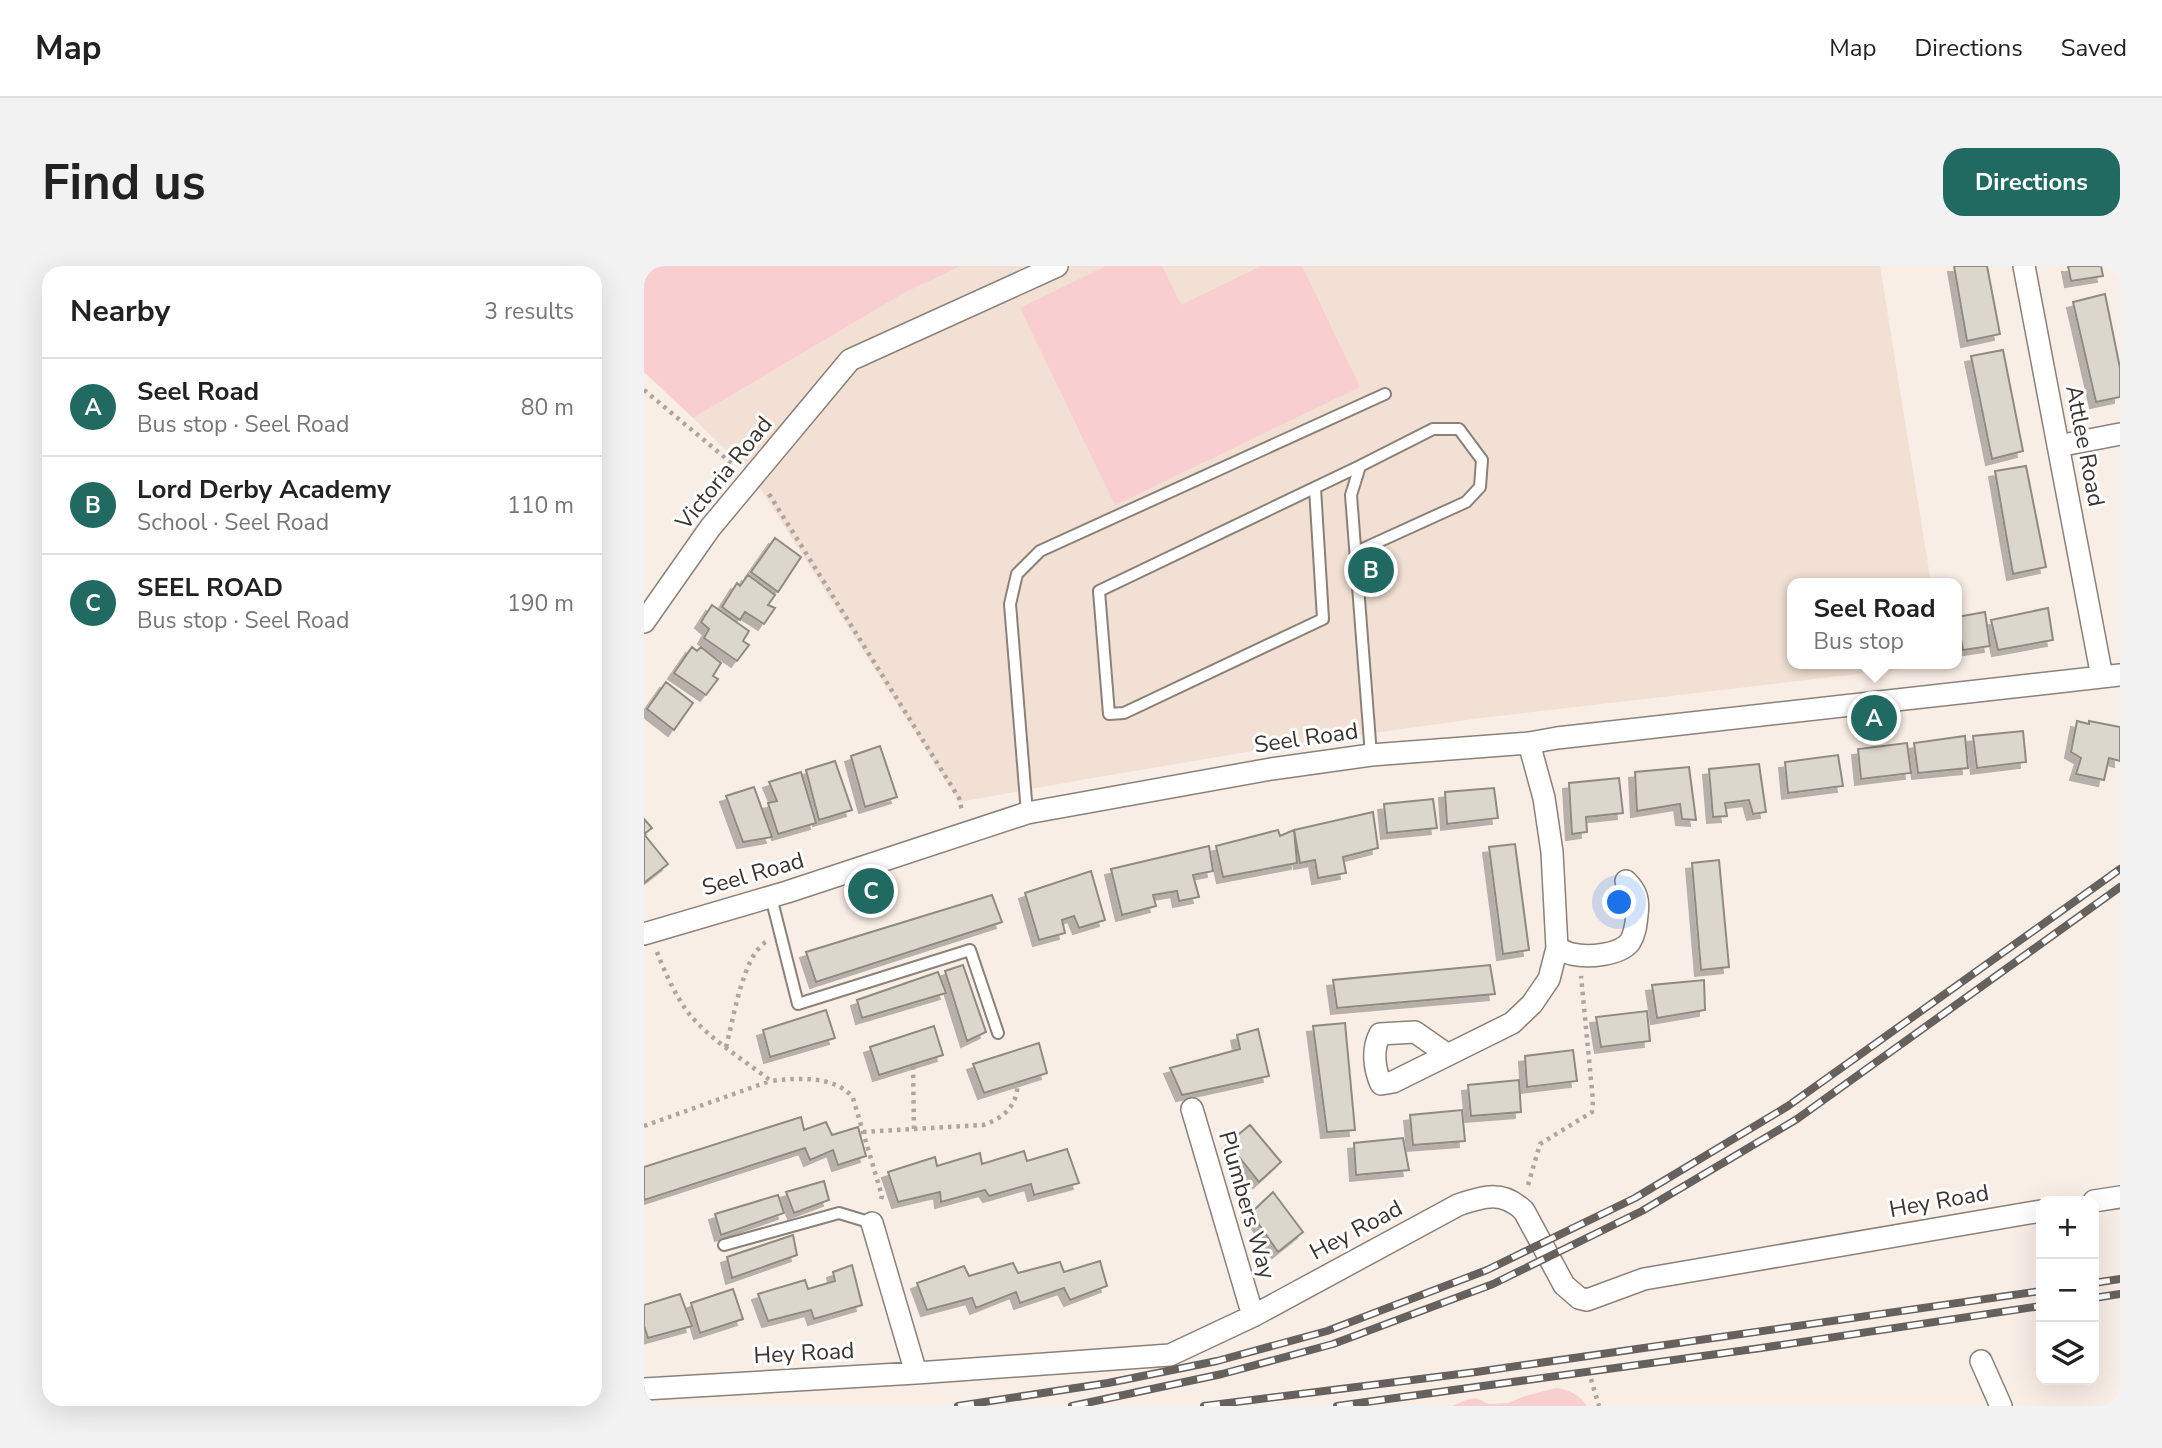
<!DOCTYPE html>
<html lang="en">
<head>
<meta charset="utf-8">
<style>
  :root { --surface:#fff; --page:#f2f2f2; --text:#222; --muted:#767676; --line:#e0e0e0; --accent:#216a61 }
  body { margin:0; font-family:"Nunito Sans",sans-serif; background:var(--page); color:var(--text) }
  .controls { position:absolute; right:21px; bottom:21px; display:grid; overflow:hidden; border-radius:14px; box-shadow:0 7px 28px #0002 }
  .controls button { width:63px; height:63px; display:grid; place-items:center; padding:0; border:0; border-bottom:2px solid var(--line); background:var(--surface); color:var(--text); font:35px sans-serif }
  .you { position:absolute; left:976px; top:637px; width:24px; height:24px; margin:-18px; border:5px solid #fff; border-radius:50%; background:#1a73e8; box-shadow:0 0 0 10px #1a73e833 }
  .badge { display:grid; place-items:center; width:46px; height:46px; border-radius:50%; background:var(--accent); color:#fff; font-size:23px; font-weight:700 }
  .pin { position:absolute; translate:-50% -50%; border:4px solid #fff; box-shadow:0 2px 7px #0006 }
  .popup { position:absolute; left:1143px; top:312px; width:175px; height:91px; box-sizing:border-box; display:grid; place-content:center; border-radius:14px; background:var(--surface); filter:drop-shadow(0 2px 5px #0005); font-size:23px; white-space:nowrap; color:var(--muted) }
  .popup b { font-size:26px; color:var(--text) }
  .popup::after { content:''; position:absolute; left:50%; top:100%; margin-left:-14px; border:14px solid transparent; border-top-color:var(--surface) }
  .list { margin:0; padding:0; list-style:none }
  h2 { display:flex; justify-content:space-between; align-items:center; height:91px; margin:0; padding:0 28px; font-size:30px }
  h2 small { font-size:23px; font-weight:400; color:var(--muted) }
  .list li { display:grid; grid-template-columns:46px 1fr auto; gap:21px; align-items:center; box-sizing:border-box; height:98px; padding:0 28px; border-top:2px solid var(--line) }
  .list b { display:block; font-size:26px; white-space:nowrap }
  .list p { margin:0; font-size:23px; white-space:nowrap; color:var(--muted) }
  .list em { font-size:23px; font-style:normal; color:var(--muted) }
  .icon { flex:none; width:38px; height:38px; fill:none; stroke:currentColor; stroke-width:2; stroke-linecap:round; stroke-linejoin:round }
  .map { position:relative; flex:none; width:1476px; height:1140px; overflow:hidden; border-radius:21px }
  header { display:flex; align-items:center; gap:42px; box-sizing:border-box; height:98px; padding:0 35px; background:var(--surface); border-bottom:2px solid var(--line) }
  header strong { font-size:33px }
  nav { display:flex; gap:38px; margin-inline-start:auto; font-size:24px }
  .intro { display:flex; align-items:center; justify-content:space-between; box-sizing:border-box; height:168px; padding:0 42px }
  h1 { margin:0; font-size:49px }
  .button { padding:18px 32px; border-radius:21px; background:var(--accent); color:#fff; font-size:24px; font-weight:700 }
  main { display:flex; gap:42px; padding:0 42px }
  aside { flex:1; background:var(--surface); border-radius:21px; box-shadow:0 7px 28px #0002 }
  .map>svg:first-child { display:block }
  .built { fill:#f1e0d3 }
  .green { fill:#f8ced1 }
  .building { fill:#dcd7cc; stroke:#8f8b80; stroke-width:2; filter:url(#shadow) }
  .lines { fill:none; stroke-linecap:round; stroke-linejoin:round }
  .service-casing { stroke:#8a8179; stroke-width:14 }
  .minor-casing { stroke:#8a8179; stroke-width:24 }
  .path { stroke:#aea59f; stroke-width:4.5; stroke-dasharray:3.5 5; stroke-linecap:butt }
  .service { stroke:#fff; stroke-width:10 }
  .minor { stroke:#fff; stroke-width:21 }
  .rail-casing { stroke:#67615d; stroke-width:8 }
  .rail { stroke:#fff; stroke-width:5; stroke-dasharray:16; stroke-linecap:butt }
  .labels { text-anchor:middle; dominant-baseline:central; stroke-width:6; stroke-linejoin:round; paint-order:stroke }
  .street-label { font-size:23px; fill:#383431; stroke:#fff }
</style>
</head>
<body>
<header>
<strong>Map</strong>
<nav><a>Map</a><a>Directions</a><a>Saved</a></nav>
</header>
<div class="intro"><h1>Find us</h1><a class="button">Directions</a></div>
<main>
<aside>
<h2>Nearby<small>3 results</small></h2>
<ul class="list">
<li><span class="badge">A</span><div><b>Seel Road</b><p>Bus stop · Seel Road</p></div><em>80 m</em></li>
<li><span class="badge">B</span><div><b>Lord Derby Academy</b><p>School · Seel Road</p></div><em>110 m</em></li>
<li><span class="badge">C</span><div><b>SEEL ROAD</b><p>Bus stop · Seel Road</p></div><em>190 m</em></li>
</ul>
</aside>
<div class="map">
<svg width="1476" height="1140" viewBox="0 0 1476 1140">
  <defs>
    <filter id="shadow"><feDropShadow dx="-6" dy="6" stdDeviation="0" flood-color="#0004"/></filter>
  </defs>
  <rect width="100%" height="100%" fill="#f9eee6"/>
  <!-- built -->
  <path class="built" d="M317,0H1236L1287,317H1148V398H1300L837,452L651,478L443,513L315,536L109,211L49,152L260,27Z"/>
  <!-- green -->
  <path class="green" d="M0,0H317L260,27L49,152L0,106Z
    M462,0H518L537,39L617,0H658L716,121L471,239L376,42Z
    M912,1122C925,1124 935,1128 943,1140H808L822,1134L832,1132L845,1138L864,1137L881,1130Z"/>
  <!-- building -->
  <path class="building" d="M1310,0H1343L1356,68L1323,75Z
    M1424,0H1457L1459,10L1427,15Z
    M1461,28L1476,102V131L1452,136L1429,36Z
    M1359,84L1379,185L1348,193L1327,90Z
    M1382,200L1402,301L1369,308L1351,205Z
    M131,272L157,291L134,326L107,306Z
    M104,309L131,329L124,339L131,342L120,358L101,346L96,354L78,341L93,317L96,320Z
    M68,339L105,365L99,375L105,379L93,395L60,372L65,363L57,356Z
    M1404,342L1409,374L1354,384L1347,354Z
    M1341,346L1346,380L1319,384L1313,351Z
    M48,381L53,385L57,381L77,397L69,410L74,413L62,429L30,407Z
    M22,416L49,437L30,464L3,443Z
    M1433,455L1445,458V455L1476,461V495L1465,492L1460,514L1432,508L1437,492L1427,486Z
    M1379,465L1382,496L1333,502L1329,470Z
    M1321,470L1324,502L1274,507L1270,477Z
    M1263,477L1267,507L1217,513L1214,483Z
    M236,480L253,531L221,541L207,490Z
    M1194,489L1199,520L1144,527L1141,496Z
    M191,495L208,544L175,554L162,504Z
    M1115,498L1122,546L1109,548L1105,534L1081,537L1083,550L1069,551L1065,503Z
    M1045,501L1052,554L1038,553L1036,538L993,545L991,506Z
    M157,506L172,557L134,568L124,537L133,535L125,516Z
    M975,512L979,547L942,551L943,566L928,568L925,517Z
    M110,521L128,571L99,576L82,530Z
    M850,522L854,552L803,558L801,526Z
    M789,533L793,562L743,567L740,538Z
    M729,546L734,582L699,591L702,607L674,612L671,594L656,597L650,564Z
    M0,553L8,562L0,568L24,598L0,617Z
    M634,564L636,570L650,564L653,597L579,611L572,580Z
    M871,578L885,684L859,688L845,581Z
    M565,580L569,605L549,609L555,631L535,635L533,625L509,629L512,640L478,649L467,603Z
    M1075,594L1085,701L1057,704L1048,597Z
    M447,605L461,654L435,662L430,650L418,654L421,667L395,674L381,627Z
    M348,629L358,656L172,716L162,686Z
    M319,699L342,766L323,775L301,705Z
    M846,699L851,728L693,742L689,714Z
    M294,706L302,727L218,752L213,734Z
    M1060,714L1061,744L1013,752L1008,719Z
    M182,744L191,772L126,791L119,764Z
    M1003,745L1006,775L957,781L952,751Z
    M701,757L711,864L683,866L669,760Z
    M290,760L299,789L235,809L226,781Z
    M614,763L625,810L538,829L526,802L596,783L593,769Z
    M395,777L403,807L340,827L329,798Z
    M929,784L933,815L883,821L881,790Z
    M875,814L877,846L827,850L824,819Z
    M818,844L821,875L769,879L766,849Z
    M157,851L160,864L182,856L188,869L214,861L222,890L194,899L189,884L166,894L161,882L0,934V901Z
    M606,859L637,896L615,916L584,877Z
    M759,872L765,904L712,909L710,877Z
    M423,883L435,917L390,929L387,918L345,930L341,924L297,936L296,926L254,936L244,906L291,891L293,900L336,887L338,898L380,885L383,895Z
    M180,915L185,934L150,947L142,926Z
    M629,926L659,966L634,986L607,947Z
    M134,929L140,947L77,969L71,948Z
    M149,969L153,989L88,1012L83,991Z
    M456,995L463,1020L426,1034L420,1022L376,1037L372,1026L332,1042L328,1032L283,1044L273,1017L320,1000L325,1010L369,997L374,1007L416,996L420,1006Z
    M208,999L218,1039L170,1053L167,1044L124,1055L114,1028L161,1014L164,1023L191,1015L189,1006Z
    M89,1023L99,1053L56,1067L47,1037Z
    M36,1028L48,1060L4,1072L0,1060V1039Z"/>
  <g class="lines">
    <defs>
      <path id="service" d="M671,222L679,353L480,447L465,448L455,325L716,200
        M712,286L822,236L836,221L838,194L815,163H789L716,200L707,229L727,489
        M383,547L366,338L373,308L396,285L741,128
        M127,631L154,738L326,684L354,767
        M80,979L195,947L228,957"/>
      <path id="minor" d="M1380,0L1458,411
        M1414,180L1476,168
        M0,356L66,262L206,94L413,0
        M0,668L143,626L383,547L627,503L727,489L885,477L913,472L1476,409
        M913,682C918,684 923,687 928,688C944,692 976,689 986,676C991,668 992,659 993,649C995,634 993,626 982,615
        M804,789L771,766L736,768C728,783 730,802 737,818L749,816L868,757L888,738L905,713L913,682L908,586L900,532L885,477
        M548,843L609,1050
        M1450,935L1476,931
        M228,957L272,1107
        M1337,1095L1357,1140
        M0,1123L272,1107L526,1089L609,1050L814,939C840,930 859,924 880,945L920,1019L935,1032L943,1034L1000,1013L1397,945"/>
    </defs>
    <!-- service casing -->
    <use href="#service" class="service-casing"/>
    <!-- minor casing -->
    <use href="#minor" class="minor-casing"/>
    <!-- path -->
    <path class="path" d="M0,124L91,200
      M125,228L315,532L318,545
      M13,686C21,707 32,731 46,749C68,775 100,794 127,815C152,812 192,809 209,832L238,930L236,937
      M82,781C89,755 99,689 122,676
      M0,860L126,815
      M270,863L339,859C359,853 375,838 373,817
      M219,866L270,863L269,799
      M884,919L896,878L948,846L949,835L937,710
      M947,1113L955,1140"/>
    <!-- service -->
    <use href="#service" class="service"/>
    <!-- minor -->
    <use href="#minor" class="minor"/>
    <defs>
      <path id="rail" d="M1450,1017L1476,1013
        M1450,1032L1476,1028
        M314,1140L464,1117L573,1095L683,1065L843,1004L991,932L1144,840L1476,603
        M428,1140L578,1108L689,1078L849,1018L998,945L1153,853L1476,621
        M560,1140L832,1106L1397,1025
        M693,1140L1117,1082L1397,1040"/>
    </defs>
    <!-- rail casing -->
    <use href="#rail" class="rail-casing"/>
    <!-- rail -->
    <use href="#rail" class="rail"/>
  </g>
  <g class="labels">
    <!-- street labels -->
    <g class="street-label">
      <text transform="translate(1441 180) rotate(79)">Attlee Road</text>
      <text transform="translate(80 207) rotate(-51)">Victoria Road</text>
      <text transform="translate(662 472) rotate(-8)">Seel Road</text>
      <text transform="translate(109 608) rotate(-16)">Seel Road</text>
      <text transform="translate(1295 935) rotate(-10)">Hey Road</text>
      <text transform="translate(603 939) rotate(74)">Plumbers Way</text>
      <text transform="translate(712 964) rotate(-28)">Hey Road</text>
      <text transform="translate(160 1087) rotate(-3)">Hey Road</text>
    </g>
  </g>
</svg>
<div class="controls">
<button>+</button>
<button>−</button>
<button><svg class="icon" aria-label="layers" viewBox="0 0 24 24"><path d="M12 4l9 5-9 5-9-5zM3 14l9 5 9-5"/></svg></button>
</div>
<div class="you"></div>
<div class="pin badge" style="left:1230px;top:452px">A</div>
<div class="popup"><b>Seel Road</b>Bus stop</div>
<div class="pin badge" style="left:727px;top:304px">B</div>
<div class="pin badge" style="left:227px;top:625px">C</div>
</div>
</main>
</body>
</html>
